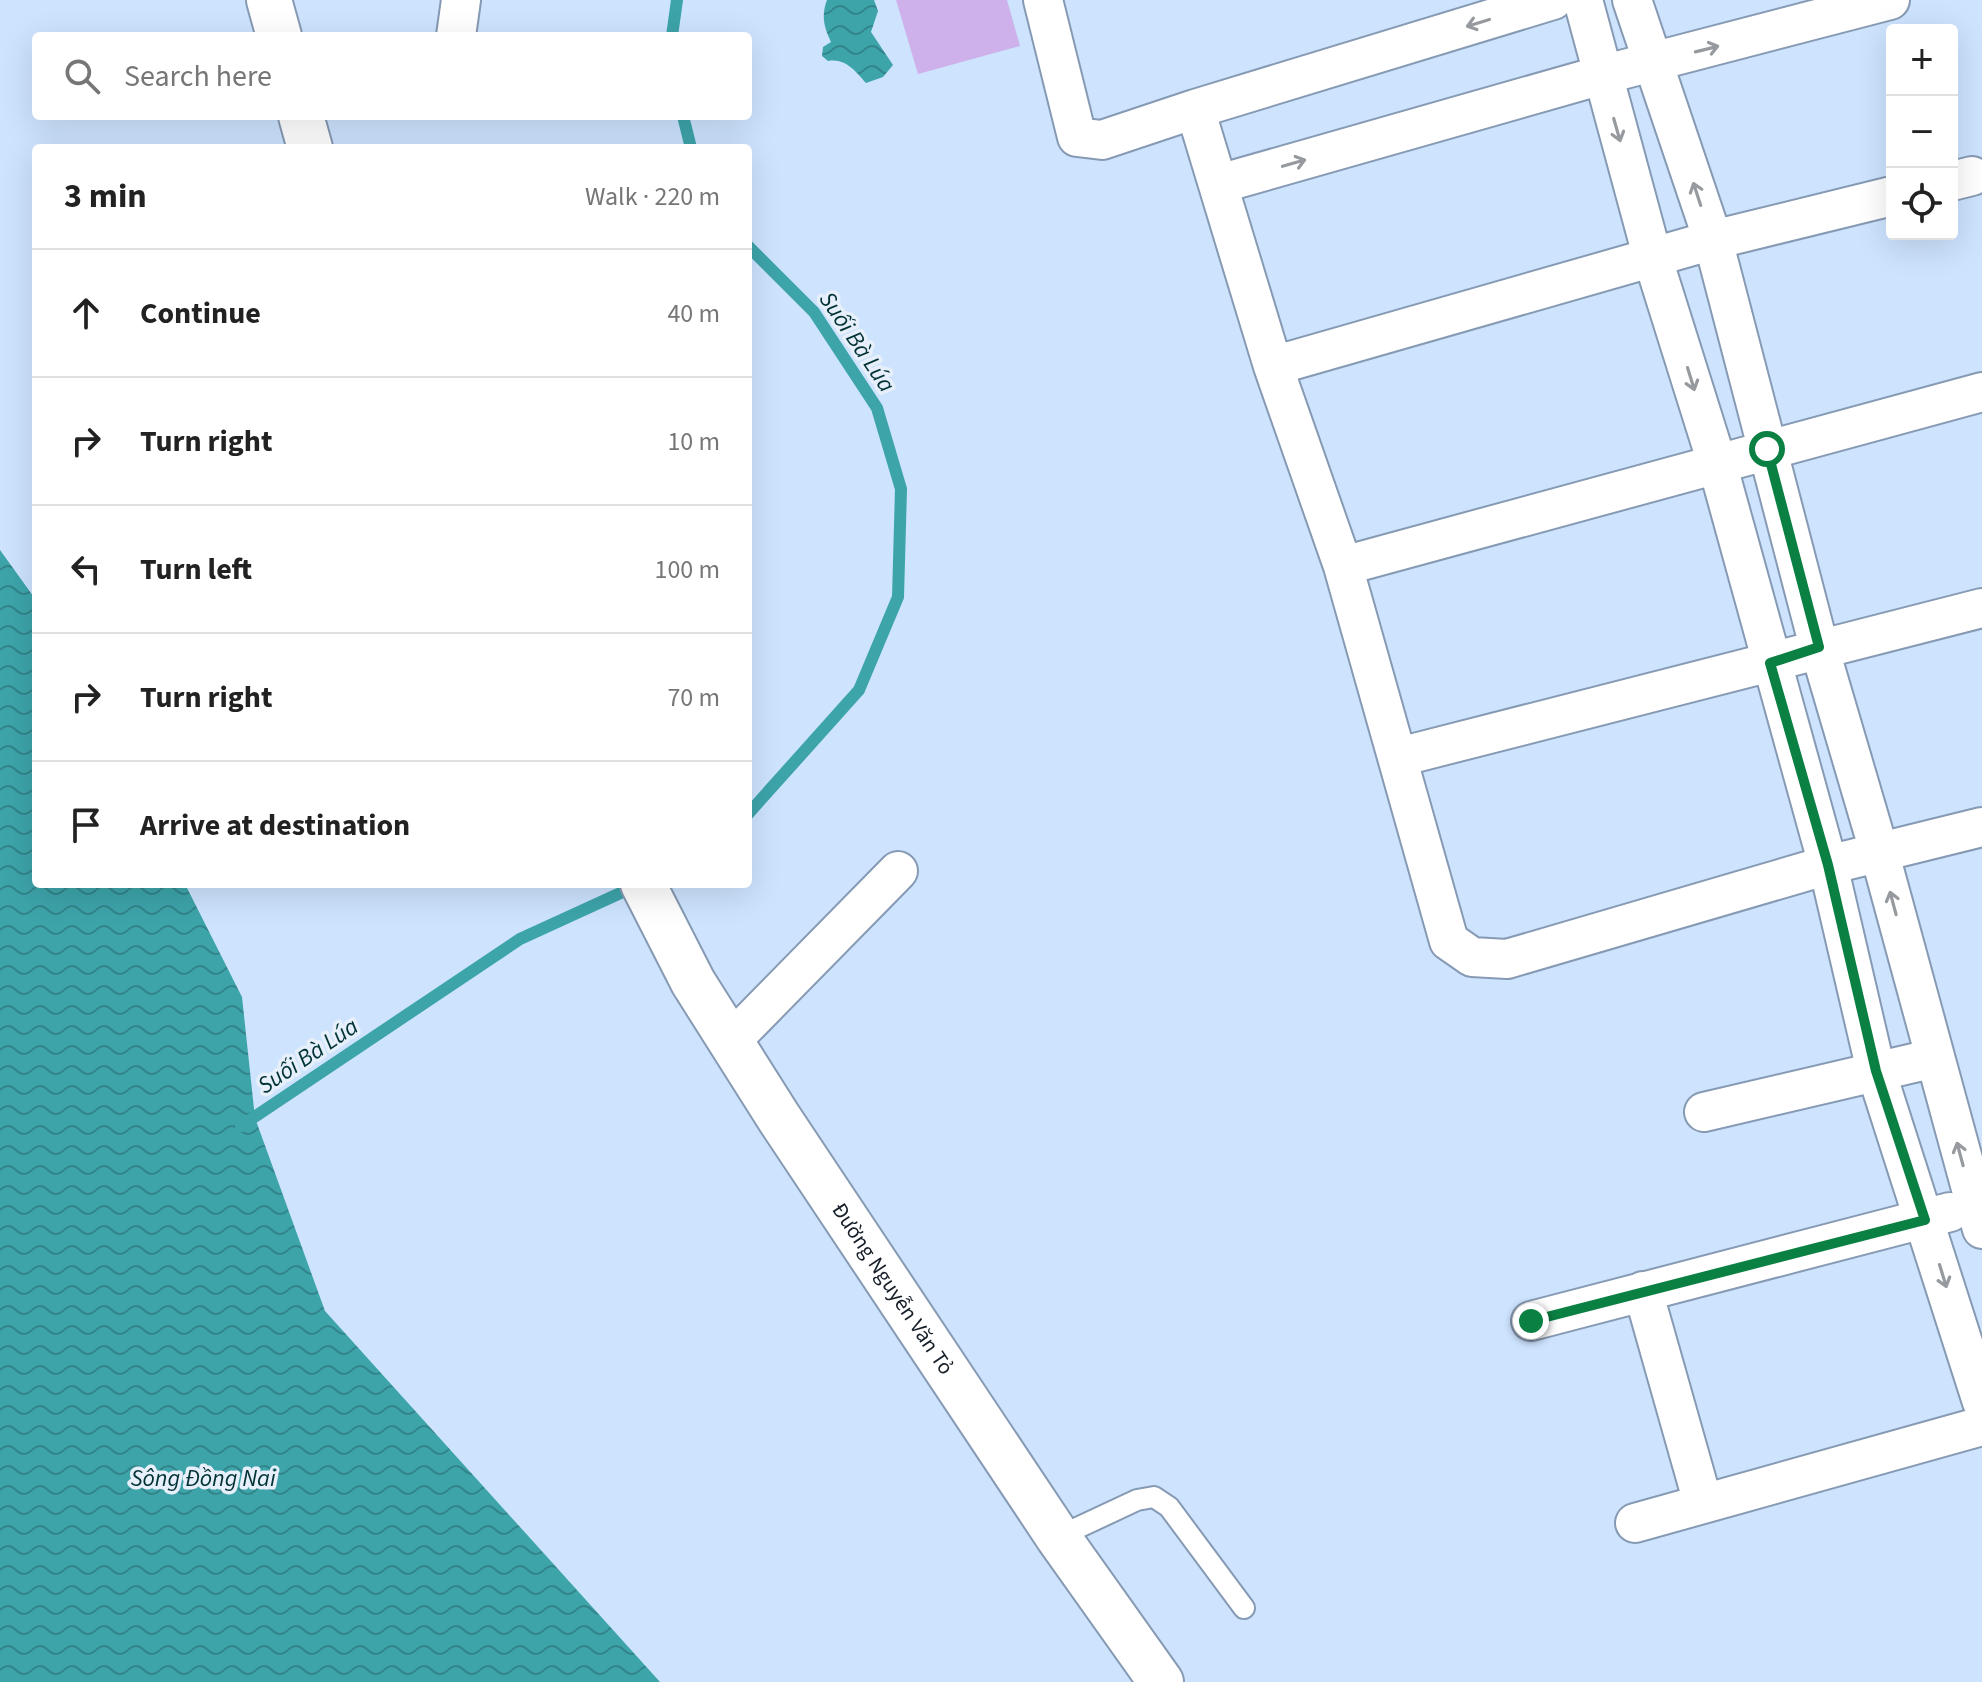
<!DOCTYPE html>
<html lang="en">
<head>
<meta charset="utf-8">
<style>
  :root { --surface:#fff; --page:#f6f6f6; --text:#222; --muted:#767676; --line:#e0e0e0 }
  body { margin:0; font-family:"Source Sans 3",sans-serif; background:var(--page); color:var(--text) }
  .controls { position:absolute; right:24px; top:24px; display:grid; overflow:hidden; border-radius:8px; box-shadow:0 8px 32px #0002 }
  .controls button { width:72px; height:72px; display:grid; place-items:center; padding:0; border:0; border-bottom:2px solid var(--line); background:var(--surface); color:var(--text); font:40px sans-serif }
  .stop { position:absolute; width:24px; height:24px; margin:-18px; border:6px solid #0b8043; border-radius:50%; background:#fff }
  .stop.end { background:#0b8043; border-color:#fff; box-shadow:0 2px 8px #0008 }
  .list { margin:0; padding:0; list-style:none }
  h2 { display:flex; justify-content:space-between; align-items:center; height:104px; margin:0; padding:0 32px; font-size:34px }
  h2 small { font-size:26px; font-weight:400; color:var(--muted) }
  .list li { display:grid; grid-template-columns:52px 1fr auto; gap:24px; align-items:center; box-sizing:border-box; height:128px; padding:0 32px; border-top:2px solid var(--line) }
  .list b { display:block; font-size:30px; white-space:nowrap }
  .list em { font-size:26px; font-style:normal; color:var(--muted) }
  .icon { flex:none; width:44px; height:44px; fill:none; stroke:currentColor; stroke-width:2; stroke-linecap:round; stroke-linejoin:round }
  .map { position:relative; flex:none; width:1982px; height:1682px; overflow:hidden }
  .search { position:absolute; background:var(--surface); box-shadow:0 8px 32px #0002; left:32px; top:32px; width:720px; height:88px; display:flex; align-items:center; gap:20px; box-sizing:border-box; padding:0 28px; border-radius:8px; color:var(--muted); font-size:30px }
  .panel { position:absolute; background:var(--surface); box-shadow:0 8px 32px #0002; left:32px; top:144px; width:720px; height:744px; border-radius:8px }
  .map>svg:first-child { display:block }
  .pitch { fill:#ceb0ea }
  .water { fill:url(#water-waves) }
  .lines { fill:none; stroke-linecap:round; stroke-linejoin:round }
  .stream { stroke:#3da4aa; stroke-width:12 }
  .lane-casing { stroke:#869ab3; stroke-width:24 }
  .street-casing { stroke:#869ab3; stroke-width:42 }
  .secondary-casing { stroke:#869ab3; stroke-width:48 }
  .lane { stroke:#fff; stroke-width:20 }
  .street { stroke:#fff; stroke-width:38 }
  .secondary { stroke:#fff; stroke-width:44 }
  .oneway { stroke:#969a9e }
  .route { stroke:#0b8043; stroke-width:10 }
  .labels { text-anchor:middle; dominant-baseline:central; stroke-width:7; stroke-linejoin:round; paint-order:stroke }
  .street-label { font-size:22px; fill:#161e28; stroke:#e6effa }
  .water-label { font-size:24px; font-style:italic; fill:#003235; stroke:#e6effa }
</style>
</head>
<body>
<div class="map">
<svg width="1982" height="1682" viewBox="0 0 1982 1682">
  <defs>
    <pattern id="water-waves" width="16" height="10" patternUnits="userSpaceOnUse" patternTransform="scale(2)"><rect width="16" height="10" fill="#3da4aa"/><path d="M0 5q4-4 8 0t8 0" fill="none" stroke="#32858a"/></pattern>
  </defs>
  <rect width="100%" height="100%" fill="#cde3fe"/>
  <!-- pitch -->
  <path class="pitch" d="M896,0H1007L1020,46L918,74Z"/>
  <!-- water -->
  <path class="water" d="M827,0H874L878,11L871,32L893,65L883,77L866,83C855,71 846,58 828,61L822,56L823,47L831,42C824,27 821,16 827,0Z
    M0,550L36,600V884H185L242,997L255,1118L325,1311L660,1682H0Z"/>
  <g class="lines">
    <!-- stream -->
    <path class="stream" d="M672,36L677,0
      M683,116L691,148
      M748,246L814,312L877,408L901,489L898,597L859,690L748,814
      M241,1126L520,939L638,885"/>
    <defs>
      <path id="lane" d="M1058,1537L1137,1500L1154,1497L1169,1507L1244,1608"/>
      <path id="street" d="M1043,0L1077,137L1102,140L1195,109L1273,366L1343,566L1449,941L1472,957L1507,959L1828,865L1982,827
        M1583,0L1653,259L1717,463L1828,865L1876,1071L1982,1402
        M1632,0L1713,240L1819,647L1879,851L1982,1229
        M456,36L461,0
        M1195,109L1553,0
        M1952,181L1972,176
        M1219,184L1602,75L1890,0
        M1273,366L1713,240L1892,196
        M1343,566L1982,392
        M1399,757L1982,608
        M731,1041L898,871
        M1704,1112L1935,1058
        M1643,1291L1703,1503
        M1531,1321L1950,1212
        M1635,1523L1982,1426"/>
      <g id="secondary">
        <path d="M269,0L279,36"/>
        <path d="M301,116L310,148"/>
        <path id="s1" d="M643,884L693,982L779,1118L1058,1537L1161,1682"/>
      </g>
    </defs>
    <!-- lane casing -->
    <use href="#lane" class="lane-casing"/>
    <!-- street casing -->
    <use href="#street" class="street-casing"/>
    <!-- secondary casing -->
    <use href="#secondary" class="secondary-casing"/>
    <!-- lane -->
    <use href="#lane" class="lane"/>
    <!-- street -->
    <use href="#street" class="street"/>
    <!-- secondary -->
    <use href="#secondary" class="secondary"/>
  </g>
  <!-- one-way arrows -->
  <defs><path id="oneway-shaft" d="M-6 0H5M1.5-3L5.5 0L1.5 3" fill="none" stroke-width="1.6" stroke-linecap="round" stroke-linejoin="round" transform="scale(2)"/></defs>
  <g class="oneway">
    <use href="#oneway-shaft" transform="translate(1478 23) rotate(163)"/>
    <use href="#oneway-shaft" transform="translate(1707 49) rotate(-14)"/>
    <use href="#oneway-shaft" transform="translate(1617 130) rotate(74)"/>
    <use href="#oneway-shaft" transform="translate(1294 163) rotate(-16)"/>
    <use href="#oneway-shaft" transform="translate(1697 194) rotate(-108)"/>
    <use href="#oneway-shaft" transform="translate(1691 379) rotate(73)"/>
    <use href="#oneway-shaft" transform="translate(1893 903) rotate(-105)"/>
    <use href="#oneway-shaft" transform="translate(1960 1154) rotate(-105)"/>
    <use href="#oneway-shaft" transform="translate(1943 1276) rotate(73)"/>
  </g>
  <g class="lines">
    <!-- route -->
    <path class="route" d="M1531,1321L1925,1220L1876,1071L1828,865L1770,663L1819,647L1767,449"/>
  </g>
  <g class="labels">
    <!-- street labels -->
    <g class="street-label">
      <text stroke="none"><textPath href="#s1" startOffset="476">Đường Nguyễn Văn Tỏ</textPath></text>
    </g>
    <!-- water labels -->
    <g class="water-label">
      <text transform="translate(857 342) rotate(56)">Suối Bà Lúa</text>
      <text transform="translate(308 1056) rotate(-34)">Suối Bà Lúa</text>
      <text x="203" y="1478">Sông Đồng Nai</text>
    </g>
  </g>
</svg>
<div class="controls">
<button>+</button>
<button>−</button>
<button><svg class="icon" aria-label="locate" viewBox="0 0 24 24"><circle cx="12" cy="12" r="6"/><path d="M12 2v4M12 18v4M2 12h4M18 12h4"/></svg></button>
</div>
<div class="stop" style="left:1767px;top:449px"></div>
<div class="stop end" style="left:1531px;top:1321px"></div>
<div class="search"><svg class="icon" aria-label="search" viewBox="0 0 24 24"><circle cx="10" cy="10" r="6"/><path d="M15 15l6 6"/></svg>Search here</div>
<section class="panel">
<h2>3 min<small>Walk · 220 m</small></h2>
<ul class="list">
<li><svg class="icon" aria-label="ahead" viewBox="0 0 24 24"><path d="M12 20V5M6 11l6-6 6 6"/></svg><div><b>Continue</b></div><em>40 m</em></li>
<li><svg class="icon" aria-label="right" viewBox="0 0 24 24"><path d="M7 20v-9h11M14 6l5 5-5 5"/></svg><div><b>Turn right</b></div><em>10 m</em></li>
<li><svg class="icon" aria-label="left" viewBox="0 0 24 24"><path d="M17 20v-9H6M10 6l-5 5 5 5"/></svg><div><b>Turn left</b></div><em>100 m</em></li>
<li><svg class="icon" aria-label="right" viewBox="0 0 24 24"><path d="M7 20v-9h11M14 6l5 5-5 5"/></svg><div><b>Turn right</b></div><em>70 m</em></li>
<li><svg class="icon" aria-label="arrive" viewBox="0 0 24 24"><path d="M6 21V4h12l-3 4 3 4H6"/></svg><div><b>Arrive at destination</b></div></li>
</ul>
</section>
</div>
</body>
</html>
